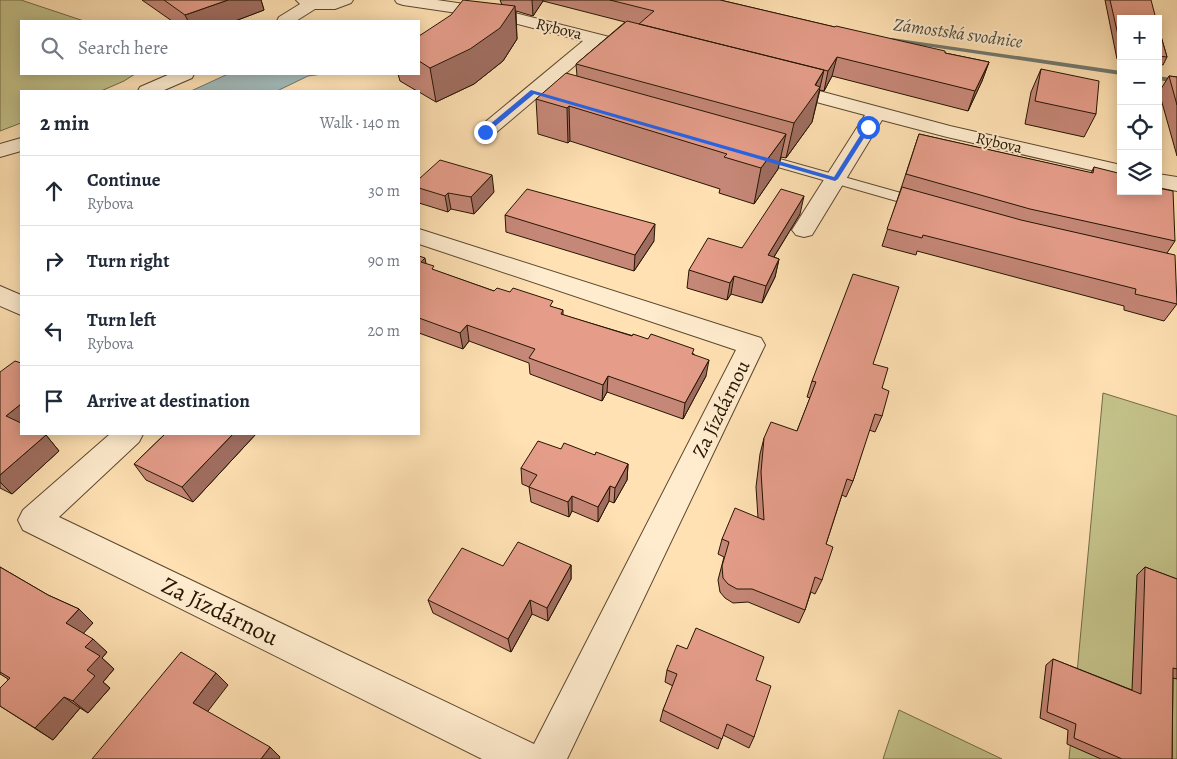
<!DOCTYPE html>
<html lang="en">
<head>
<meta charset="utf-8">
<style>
  :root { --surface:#fff; --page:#f6f6f7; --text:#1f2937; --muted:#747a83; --line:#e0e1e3 }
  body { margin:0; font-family:Alegreya,serif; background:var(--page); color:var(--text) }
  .controls { position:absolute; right:15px; top:15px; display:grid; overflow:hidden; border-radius:0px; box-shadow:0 2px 12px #0003 }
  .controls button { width:45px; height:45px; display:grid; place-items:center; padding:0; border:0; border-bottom:1px solid var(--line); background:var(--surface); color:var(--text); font:25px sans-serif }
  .stop { position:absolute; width:15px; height:15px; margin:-11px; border:4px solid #2563eb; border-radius:50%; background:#fff }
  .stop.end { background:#2563eb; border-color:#fff; box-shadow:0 1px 5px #0008 }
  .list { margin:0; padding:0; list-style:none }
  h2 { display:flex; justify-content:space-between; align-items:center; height:65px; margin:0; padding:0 20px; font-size:21px }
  h2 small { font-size:16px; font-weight:400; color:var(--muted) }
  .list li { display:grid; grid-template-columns:32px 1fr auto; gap:15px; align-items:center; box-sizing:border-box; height:70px; padding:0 20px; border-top:1px solid var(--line) }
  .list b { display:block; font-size:19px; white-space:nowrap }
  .list p { margin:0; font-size:16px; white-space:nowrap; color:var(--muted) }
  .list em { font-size:16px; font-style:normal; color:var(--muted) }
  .icon { flex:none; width:28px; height:28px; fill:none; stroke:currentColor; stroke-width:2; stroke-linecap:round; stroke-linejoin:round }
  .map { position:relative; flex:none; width:1177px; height:759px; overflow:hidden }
  .search { position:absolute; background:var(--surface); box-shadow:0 2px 12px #0003; left:20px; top:20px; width:400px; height:55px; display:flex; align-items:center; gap:12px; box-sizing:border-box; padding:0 18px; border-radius:0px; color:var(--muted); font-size:19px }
  .panel { position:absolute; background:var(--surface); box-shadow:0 2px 12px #0003; left:20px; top:90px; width:400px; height:345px; border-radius:0px }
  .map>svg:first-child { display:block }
  .green { fill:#c4c28a; stroke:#746c46 }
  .water { fill:#a5bbb8; stroke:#72796f }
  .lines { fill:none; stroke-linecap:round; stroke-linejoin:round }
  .stream { fill:#72796f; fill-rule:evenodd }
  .service-casing { stroke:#5c482e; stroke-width:2 }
  .minor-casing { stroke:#5c482e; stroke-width:2 }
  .service { fill:#ffecce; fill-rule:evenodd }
  .minor { fill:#ffecce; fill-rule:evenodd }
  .wall { fill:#c58777; stroke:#251501 }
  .shaded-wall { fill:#a06e61; stroke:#251501 }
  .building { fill:#e59d8a; stroke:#251501 }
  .route { fill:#2563eb }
  .labels { text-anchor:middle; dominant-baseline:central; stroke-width:4; stroke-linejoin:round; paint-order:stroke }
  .far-street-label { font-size:16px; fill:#251501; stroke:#ffecce }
  .far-water-label { font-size:18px; font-style:italic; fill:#524f41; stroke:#ffecce }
  .street-label { font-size:20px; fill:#251501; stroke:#ffecce }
  .near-street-label { font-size:24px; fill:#251501; stroke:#ffecce }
</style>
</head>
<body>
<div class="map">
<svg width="1177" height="759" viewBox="0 0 1177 759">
  <rect width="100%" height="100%" fill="#ffe1b3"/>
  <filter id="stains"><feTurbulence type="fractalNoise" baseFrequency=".004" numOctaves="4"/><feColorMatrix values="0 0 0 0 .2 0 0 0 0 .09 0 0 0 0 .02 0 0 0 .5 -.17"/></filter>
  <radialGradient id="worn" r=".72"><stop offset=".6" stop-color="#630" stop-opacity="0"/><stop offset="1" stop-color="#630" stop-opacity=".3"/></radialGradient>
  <!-- green -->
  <path class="green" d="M0,0H21L84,21H21V74H135L124,81L101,91H21V123L0,131Z
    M1103,393L1177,416V759H1069Z
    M899,710L1002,759H883Z"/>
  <!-- water -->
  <path class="water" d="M228,74H323L308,76L277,91H191Z"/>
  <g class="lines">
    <!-- stream -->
    <path class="stream" d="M892,38L1121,71V75L890,41L889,40Z
      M1158,76L1177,79V83L1158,80Z"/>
    <defs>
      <path id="service" d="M755,152L926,200L929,203L926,206L921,208L750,159L748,156L750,153Z"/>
      <path id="minor" d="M296,0H353L351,3L335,9H315L296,21H277L279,17L300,4Z
        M395,0H437L499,9L645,46L648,50L645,54L639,55L599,45L492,136L485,138L478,136L475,132L478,128L583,41L498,19L403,5L397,3Z
        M170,74H194L192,78L162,91H138L140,87Z
        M782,81L950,126L1121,165V177L947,137L882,120L812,235L804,237L796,235L792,230L865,115L775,91L773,87L775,83Z
        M21,138V151L0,157V144Z
        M1158,174L1177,177V191L1158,187Z
        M419,229L761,338L765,345L567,759H482L23,530L18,520L23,510L110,434H143L139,442L59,517L534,744L736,350L419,244Z
        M0,286L21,295V315L0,306Z"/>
    </defs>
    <!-- service casing -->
    <use href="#service" class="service-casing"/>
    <!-- minor casing -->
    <use href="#minor" class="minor-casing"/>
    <!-- service -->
    <use href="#service" class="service"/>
    <!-- minor -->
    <use href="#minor" class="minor"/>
  </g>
  <!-- wall -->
  <path class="wall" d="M142,0H261L264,10L235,21H172Z
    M500,0H720L945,53L989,62L982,81L968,111L832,76L824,91L820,90L812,122L786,158L781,157L778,169L754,204L719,193L720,189L570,141L568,143L538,134L536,99L577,76L576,64L625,22L543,1L533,16L516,11L517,39L503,61L474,84L436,102L419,92V91H417L400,81L398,74H419V36L502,5Z
    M1105,0H1151L1121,19V59H1117Z
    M1158,26L1167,57L1163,65L1158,64Z
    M1041,69L1096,114L1084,137L1025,124L1031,92Z
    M1169,76L1177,77V156L1159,92Z
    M919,134L1091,173L1094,167L1118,179L1175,241L1167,253L1177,304L1164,321L1124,310V306L917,251L916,255L882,246Z
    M419,179L494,192L474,214L451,209L448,212L419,203Z
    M800,214L774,257L779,259L775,277L762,303L731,294L727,300L687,288L689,270L742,248Z
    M505,215L654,241L634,271L506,232Z
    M419,256L426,264L434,270L494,291L563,310V315L694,354L706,376L683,419L607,392L602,401L530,374L529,363L469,341L463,349L419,333Z
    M873,364L882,388V416L875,432L869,430L853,481L846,497L842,495L826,544L822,580L815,594L811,592L805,610L799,623L748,602L733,603L725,598L720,592L718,580L724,557L718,554L722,539L758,518L756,487L760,454L764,438L797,431L810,398L807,397L812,381Z
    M0,372L21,434L46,435L59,451L12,494L0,488Z
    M165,434H256L193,502L146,480L134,464Z
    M561,449L595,455L628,464L627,480L614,503L609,501L598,522L572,511L569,517L531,502L529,487L522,484L521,468Z
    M571,565V579L548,621L532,614L511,652L433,613L428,600Z
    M0,567L48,595L79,609L93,623L83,633L107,652L102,658L114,669L103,682L110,688L88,713L80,708L53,740L0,706L8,679L0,674Z
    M1145,567L1177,579V679L1173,678L1172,759H1101L1067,744L1068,730L1040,718L1046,665L1053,659L1132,690L1137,575Z
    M667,670L756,680L754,737L749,748L723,735L718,749L660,721L663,710L673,686L665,682Z"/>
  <!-- shaded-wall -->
  <path class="shaded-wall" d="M228,0H261L264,10L235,21H188L185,15Z
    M532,0H543V1L533,16Z
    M515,6L517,39L503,61L474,84L436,102L430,68Z
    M837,57L832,76L824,91L828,71Z
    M989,62L982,81L968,111L975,91Z
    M824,70L812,122L786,158L794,123Z
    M569,106L570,141L568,143L567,108Z
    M786,134L778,169L754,204L761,168Z
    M492,175L494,192L474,214L471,197Z
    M448,193L451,209L448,212L445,196Z
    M804,196L800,214L764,273L768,255Z
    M655,224L654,241L634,271L635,255Z
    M425,258L428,275L421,262Z
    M779,259L775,277L762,303L766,286Z
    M734,276L731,294L727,300L730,283Z
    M467,325L469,341L463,349L460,333Z
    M709,360L706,376L683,419L685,403Z
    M608,376L607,392L602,401L603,385Z
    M21,404V431L6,416Z
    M233,434H256L193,502L182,487Z
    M46,435L59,451L12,494L0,482V475Z
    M628,464L627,480L614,503L615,488Z
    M610,486L609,501L598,522V507Z
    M572,496V511L569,517L568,502Z
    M571,565V579L548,621L547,608Z
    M530,600L532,614L511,652L508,639Z
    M79,609L93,623L81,636L66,623Z
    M93,639L107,652L102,658L114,669L103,682L110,688L88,713L73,701L87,670L85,647Z
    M216,673L228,685L205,715L193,703Z
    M64,697L80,708L53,740L35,728Z
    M270,747L280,757L279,759H261Z"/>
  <!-- building -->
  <path class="building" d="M164,0H228L185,15Z
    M463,0L515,6L500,28L470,49L430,68L419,61V36L451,15Z
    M610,0H720L835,27L836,26L945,51V53L989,62L975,91L837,57L828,71L639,24L654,11Z
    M1110,0H1151L1156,19H1121V48Z
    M627,21L824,70L815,85L820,87L794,123L576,64Z
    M1158,26L1167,57L1158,56Z
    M1041,69L1099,81L1096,114L1035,101Z
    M566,73L786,134L761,168L724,157L727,154L569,106L567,108L536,99Z
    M1169,76L1177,77V105Z
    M919,134L1093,173L1094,167L1118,173V179H1121V191H1158V188L1173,191L1175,241L1030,209L906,174Z
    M440,160L492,175L471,197L448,193L445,196L419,188V179Z
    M902,187L1021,220L1175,255L1177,304L1135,294L1136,289L923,235L922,238L887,229Z
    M527,189L655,224L635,255L505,215Z
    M781,189L804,196L768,255L779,259L766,286L734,276L730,283L689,270L708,238L742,248Z
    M419,256L425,258L421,262L434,266L432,269L494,291L497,288L510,292L513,288L553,301L550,306L563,310L561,314L632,336L633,334L648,339L651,334L694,349L692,354L709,360L685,403L608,376L603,385L529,358L535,349L467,325L460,333L419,318Z
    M853,274L899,287L873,364L888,368L882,388L889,391L882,416L875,414L853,481L847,479L826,544L833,547L822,580L815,577L805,610L752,589H737L728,584L723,578L722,566L729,542L722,539L735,508L764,520L761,472L764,438L771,422L797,431L816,382L812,381Z
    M15,361L21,363V404L6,416L21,423V434H43L46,435L0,475V372Z
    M165,434H233L182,487L134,464Z
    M538,441L561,449L564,443L595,455L596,452L628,464L615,488L610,486L598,507L572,496L568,502L529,487L537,475L521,468Z
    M518,542L571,565L547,608L530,600L508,639L428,600L462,548L503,566Z
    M0,567L48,595L79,609L66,623L93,639L85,647L100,656L87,670L95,676L73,701L64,697L35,728L0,706V688L10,678L0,672Z
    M1145,567L1177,579V669L1173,668L1172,759H1122L1074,738L1076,724L1047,712L1053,659L1141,694Z
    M696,628L764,657L756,680L771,686L754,737L727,724L722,739L663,710L677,674L667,670L677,645L687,649Z
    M181,652L216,673L193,703L270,747L261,759H92Z"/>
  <!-- route -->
  <path class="route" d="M531,90L834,177L866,126L871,127L838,179L835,181L534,94L487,133H483V130Z"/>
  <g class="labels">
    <!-- far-street labels -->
    <g class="far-street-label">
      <text transform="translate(559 29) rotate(14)">Rybova</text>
      <text transform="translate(999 143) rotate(13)">Rybova</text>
    </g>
    <!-- far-water labels -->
    <g class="far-water-label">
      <text transform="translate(958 33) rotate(8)">Zámostská svodnice</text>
    </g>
    <!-- street labels -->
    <g class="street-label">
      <text transform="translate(721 409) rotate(-64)">Za Jízdárnou</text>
    </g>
    <!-- near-street labels -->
    <g class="near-street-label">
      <text transform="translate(220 611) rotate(26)">Za Jízdárnou</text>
    </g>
  </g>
  <rect width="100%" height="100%" filter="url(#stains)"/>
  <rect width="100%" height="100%" fill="url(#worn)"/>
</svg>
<div class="controls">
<button>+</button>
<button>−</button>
<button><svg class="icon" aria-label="locate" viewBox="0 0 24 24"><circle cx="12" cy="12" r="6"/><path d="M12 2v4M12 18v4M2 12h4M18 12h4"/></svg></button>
<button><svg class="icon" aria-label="layers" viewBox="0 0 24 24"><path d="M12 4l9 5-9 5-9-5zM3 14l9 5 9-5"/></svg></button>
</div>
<div class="stop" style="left:868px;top:127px"></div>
<div class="stop end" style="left:485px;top:132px"></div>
<div class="search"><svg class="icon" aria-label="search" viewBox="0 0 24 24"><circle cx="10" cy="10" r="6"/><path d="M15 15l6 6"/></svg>Search here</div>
<section class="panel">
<h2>2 min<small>Walk · 140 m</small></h2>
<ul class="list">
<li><svg class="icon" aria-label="ahead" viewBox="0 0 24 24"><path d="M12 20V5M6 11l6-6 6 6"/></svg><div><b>Continue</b><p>Rybova</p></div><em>30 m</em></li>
<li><svg class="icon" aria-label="right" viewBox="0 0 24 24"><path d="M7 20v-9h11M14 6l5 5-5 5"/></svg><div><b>Turn right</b></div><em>90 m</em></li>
<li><svg class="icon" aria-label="left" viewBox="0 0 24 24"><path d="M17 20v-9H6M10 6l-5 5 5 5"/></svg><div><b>Turn left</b><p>Rybova</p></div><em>20 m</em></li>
<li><svg class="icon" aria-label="arrive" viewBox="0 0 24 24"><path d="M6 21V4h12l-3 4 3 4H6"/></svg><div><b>Arrive at destination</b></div></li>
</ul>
</section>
</div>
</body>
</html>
